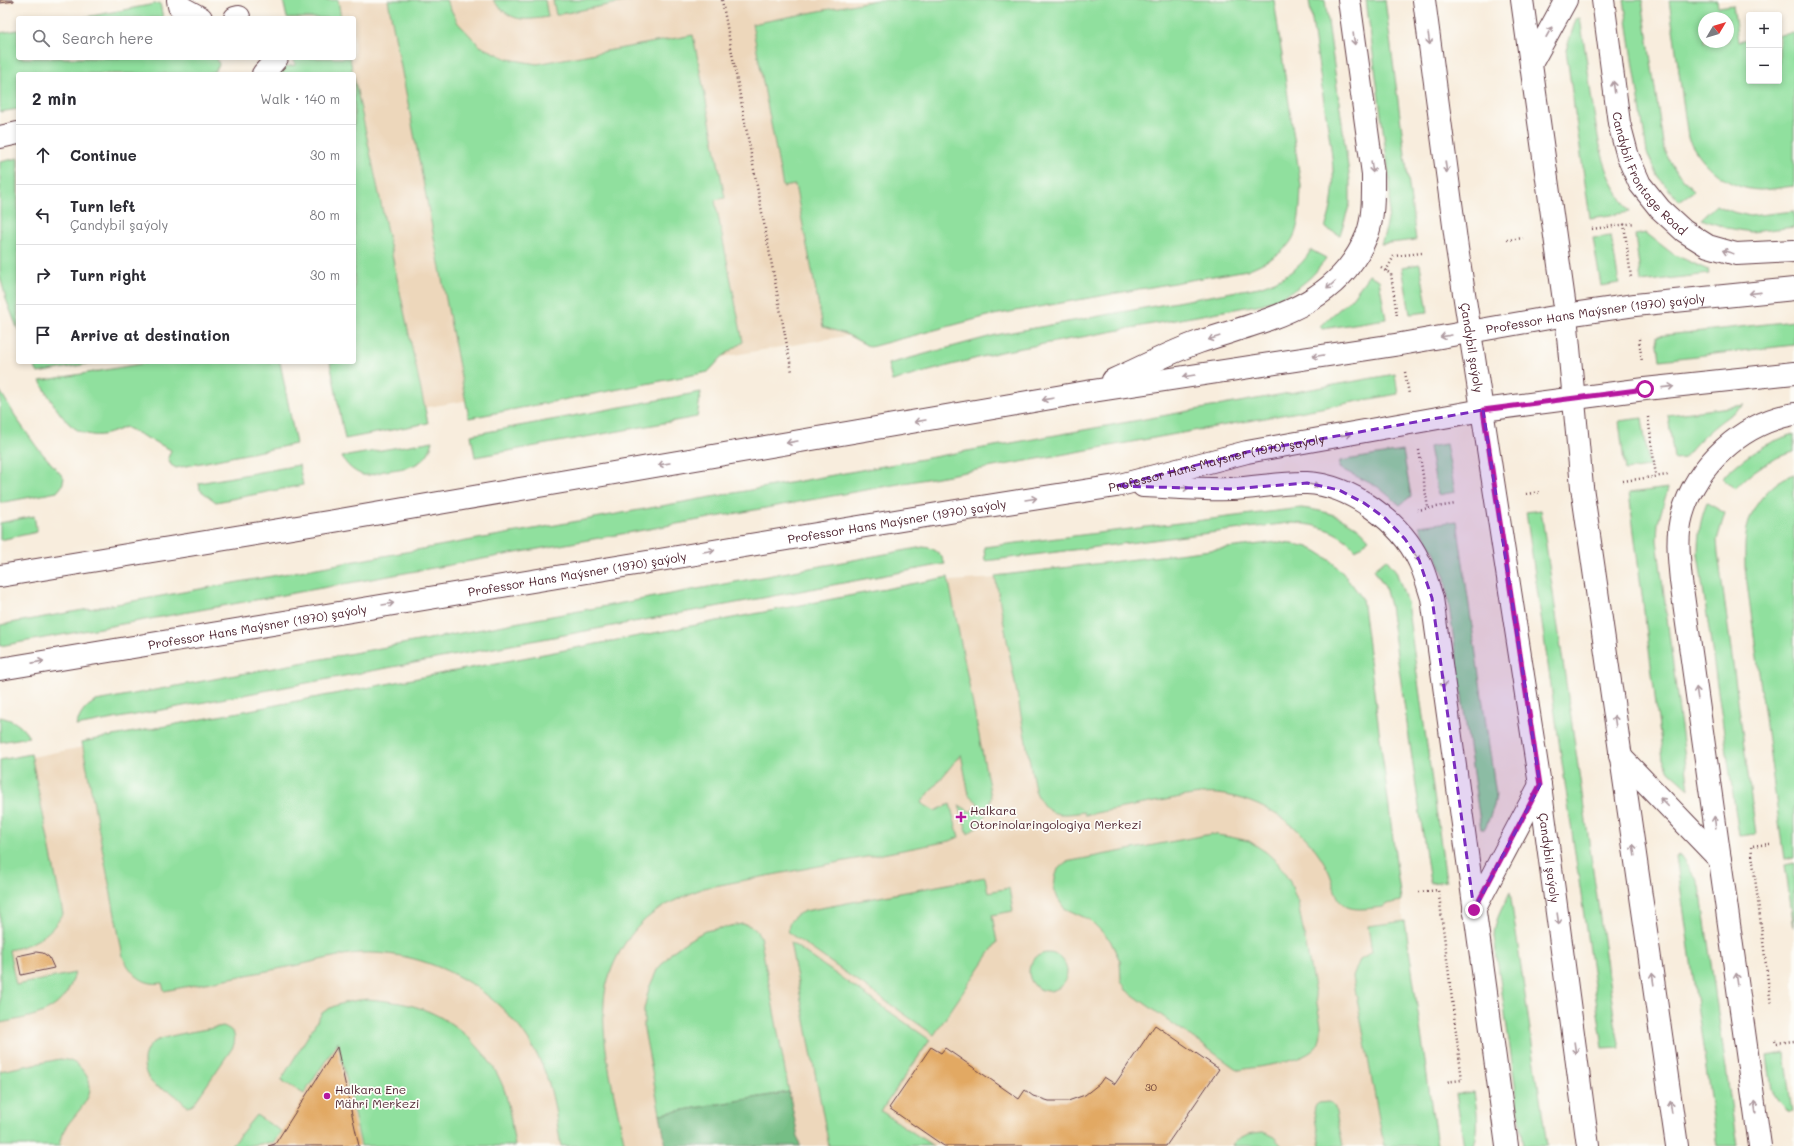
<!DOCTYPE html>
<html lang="en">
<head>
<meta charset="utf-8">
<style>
  :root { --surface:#fff; --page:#f7f7f7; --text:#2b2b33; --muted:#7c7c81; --line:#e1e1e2 }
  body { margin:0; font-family:Mali,sans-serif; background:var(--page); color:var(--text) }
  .controls { position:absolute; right:12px; top:12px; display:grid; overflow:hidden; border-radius:4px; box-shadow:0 2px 6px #0003 }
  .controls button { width:36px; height:36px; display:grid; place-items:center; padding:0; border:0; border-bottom:1px solid var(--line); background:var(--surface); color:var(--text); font:20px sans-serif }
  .compass { position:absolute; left:1698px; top:12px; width:36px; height:36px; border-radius:50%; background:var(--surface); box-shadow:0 2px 6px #0003; rotate:52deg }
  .stop { position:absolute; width:12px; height:12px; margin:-9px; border:3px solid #b5179e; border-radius:50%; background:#fff }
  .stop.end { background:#b5179e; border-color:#fff; box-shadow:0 1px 4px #0008 }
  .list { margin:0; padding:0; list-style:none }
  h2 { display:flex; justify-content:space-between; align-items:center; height:52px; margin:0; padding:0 16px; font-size:17px }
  h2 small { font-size:13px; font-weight:400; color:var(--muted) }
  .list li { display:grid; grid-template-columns:26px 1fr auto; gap:12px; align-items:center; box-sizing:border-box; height:60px; padding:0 16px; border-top:1px solid var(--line) }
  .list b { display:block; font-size:15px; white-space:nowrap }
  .list p { margin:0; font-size:13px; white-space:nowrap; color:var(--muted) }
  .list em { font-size:13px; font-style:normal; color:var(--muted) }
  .icon { flex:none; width:22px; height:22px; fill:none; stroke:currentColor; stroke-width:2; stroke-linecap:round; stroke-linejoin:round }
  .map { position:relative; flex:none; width:1794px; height:1146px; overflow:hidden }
  .search { position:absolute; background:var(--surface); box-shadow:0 2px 6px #0003; left:16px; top:16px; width:340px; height:44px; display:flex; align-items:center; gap:10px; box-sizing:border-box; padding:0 14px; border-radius:4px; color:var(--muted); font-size:15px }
  .panel { position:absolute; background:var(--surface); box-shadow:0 2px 6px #0003; left:16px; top:72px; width:340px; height:292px; border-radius:4px }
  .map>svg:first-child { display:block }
  .built { fill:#edd7bb }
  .green { fill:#90e09e; stroke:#6d8064; fill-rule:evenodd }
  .forest { fill:#74be85; stroke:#5f6e58 }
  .building { fill:#e2a964 }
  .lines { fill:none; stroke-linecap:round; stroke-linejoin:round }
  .minor-casing { stroke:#643e46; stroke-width:24 }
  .major-casing { stroke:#643e46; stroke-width:24 }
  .path { stroke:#643e46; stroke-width:2.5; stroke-dasharray:1 3; stroke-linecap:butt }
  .minor { stroke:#fff; stroke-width:22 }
  .major { stroke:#fff; stroke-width:22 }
  .oneway { stroke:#ae9aa0 }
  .route { stroke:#b5179e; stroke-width:5 }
  .marked { fill:#7b2cbf; fill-opacity:0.2; stroke:#7b2cbf; stroke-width:3; stroke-dasharray:8 5; stroke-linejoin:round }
  .poi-dot { fill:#b5179e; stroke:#fdfcf7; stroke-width:1.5 }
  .labels { text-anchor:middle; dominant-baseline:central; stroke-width:3.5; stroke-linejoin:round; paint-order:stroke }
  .number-label { font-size:10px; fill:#704239 }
  .street-label { font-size:12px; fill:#4a1f2b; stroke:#fdfcf7 }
  .poi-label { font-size:12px; fill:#4a1f2b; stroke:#fdfcf7; text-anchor:start }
</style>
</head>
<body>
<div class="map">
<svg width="1794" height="1146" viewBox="0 0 1794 1146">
  <rect width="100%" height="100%" fill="#fdfcf7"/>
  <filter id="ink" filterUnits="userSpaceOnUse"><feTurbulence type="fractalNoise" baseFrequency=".025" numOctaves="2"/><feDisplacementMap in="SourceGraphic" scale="8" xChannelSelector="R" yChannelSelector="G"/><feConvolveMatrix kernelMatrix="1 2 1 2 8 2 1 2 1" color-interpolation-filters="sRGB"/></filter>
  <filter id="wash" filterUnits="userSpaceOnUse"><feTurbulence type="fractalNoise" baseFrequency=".012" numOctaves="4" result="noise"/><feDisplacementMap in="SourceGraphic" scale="16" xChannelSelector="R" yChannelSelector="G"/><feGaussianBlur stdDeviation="0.9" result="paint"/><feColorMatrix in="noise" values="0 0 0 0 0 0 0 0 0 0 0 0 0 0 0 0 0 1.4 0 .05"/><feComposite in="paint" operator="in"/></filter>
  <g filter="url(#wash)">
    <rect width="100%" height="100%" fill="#f8eddd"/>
    <!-- built -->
    <path class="built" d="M304,0H1271L1246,268L381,415L354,267V74H318L315,58H354V18H308Z
      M997,578L1359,598L1410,968L1398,1146H596L502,667L949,581Z
      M500,667L594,1146H0V763Z"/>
    <!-- green -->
    <path class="green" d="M283,0H338L341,18H287Z
      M388,0H446L458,23L480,46L508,59L537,64L693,35L725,198L715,200L743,342L722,357L708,372L469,418Z
      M493,0H545L548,17C522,21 511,22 493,0Z
      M553,0H634L556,15Z
      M876,0H1274L1301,186C1299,238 1297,249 1247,270L988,316L870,347L846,334L823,327L795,185L783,187L752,24Z
      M1309,0H1325L1350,181V203L1340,235L1325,228C1341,188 1330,144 1324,102C1319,68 1314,34 1309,0Z
      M1366,0H1385L1416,240L1381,244C1389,222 1391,207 1390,183Z
      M1624,0H1642L1664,150L1674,169L1694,191L1679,201L1659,178L1647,153Z
      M1669,0H1717L1718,7L1733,5L1738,41L1749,39V81H1779V35L1794,33V186C1783,187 1771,190 1760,190C1727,189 1702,166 1688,138ZM1704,18H1728V42H1704Z
      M160,3L163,18H81Z
      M1580,18C1584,43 1588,69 1591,94C1598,140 1602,174 1630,212L1590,218L1566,50L1576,19Z
      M18,30V58H217L219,65L214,72L206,74H18V109L0,112V33Z
      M294,58H350L353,74H275L274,69L295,65Z
      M354,77L428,423L345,439L330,362H354Z
      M18,158V330L6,299L0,276V162Z
      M1716,205L1733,212L1750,216L1794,211V227L1751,232L1727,228L1701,219Z
      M1646,233L1673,254L1708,270L1709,274L1641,282L1635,235Z
      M1611,236L1619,283L1601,286L1593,238Z
      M1311,250L1326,258C1311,282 1289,296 1262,304L1000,352L892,381L888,364L996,335L1259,287C1280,280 1300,270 1311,250Z
      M1420,264L1428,312L1410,314L1402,267Z
      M1369,275L1379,280L1386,319L1322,329L1320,326L1352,298Z
      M1794,321V345L1660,360L1657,336Z
      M32,362H97L38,373Z
      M152,362H280L296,444L176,468L171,465L168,458L171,450L125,427C116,431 103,437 92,435C66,432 52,401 40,381Z
      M1395,374L1398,394L0,646V625Z
      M0,391L19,422L36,446L64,478L62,486L57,492L0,503Z
      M701,392L697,417L475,457L471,435Z
      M1745,405C1721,420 1701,436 1684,458L1674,459L1668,415Z
      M1642,418L1649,467L1625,470L1619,421Z
      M1794,434V452C1772,457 1750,472 1735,489L1722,478C1742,458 1766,442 1794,434Z
      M433,441C427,467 407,468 384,471C378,473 369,476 363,475C354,472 346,465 342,457Z
      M1446,444L1455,492L1438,495L1429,447Z
      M1403,451L1411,496L1400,505L1378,487L1339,468L1340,461Z
      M299,465L303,485L216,502L200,490L199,483Z
      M1794,474V858L1784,860L1745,568C1745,554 1744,538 1748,525C1753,503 1773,481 1794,474Z
      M1668,488L1658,523L1657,540L1689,789L1669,771L1663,759L1629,493Z
      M1707,503L1725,513L1717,540L1718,553L1756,834L1739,836L1698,554C1698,535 1700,520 1707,503Z
      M1301,508C1328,511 1351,518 1369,539L1356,550C1340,530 1312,523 1289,523L985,561L984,547Z
      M1541,510L1616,1029L1620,1047L1603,1048L1526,512Z
      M34,516L37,532L0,540V523Z
      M1457,521L1496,795L1494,806L1485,829H1481L1445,578L1435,553L1419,526Z
      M1277,542C1287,544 1299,544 1308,547C1332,557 1347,577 1362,598L1401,901L1387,904L1383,907C1372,908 1353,912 1344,905C1334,896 1334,883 1329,872C1310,831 1270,804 1226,795C1203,791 1182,797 1160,801C1135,806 1110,810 1085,815L1084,812C1058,816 1046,817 1035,790L995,576Z
      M923,547C935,548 941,553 945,564L76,726C80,714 85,707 96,701Z
      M1386,559L1396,571L1407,603L1446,881L1430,883L1390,606L1385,587L1374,569Z
      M948,577L991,797C988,814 982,824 968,834L959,805L971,812L978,803L969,795L961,754L921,803L935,811L950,804L959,837L950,841L704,888C684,896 662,905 646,919C623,939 606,972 604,1002C601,1049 616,1100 625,1146H561C557,1125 555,1101 548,1081C523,1003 441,950 361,953C340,954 318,961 298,965C253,974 209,982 164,991L162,983C143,986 131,974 123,957L82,742Z
      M0,717C14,720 21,725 29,737L0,742Z
      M31,754L63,914C49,936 35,944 9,950L16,985L75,973C64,1013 36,1016 0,1023V760Z
      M1211,834L1230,837L1249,841L1266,852L1278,863L1290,882L1298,903L1321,1025C1321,1032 1321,1040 1317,1046C1305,1063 1259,1066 1240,1070L1235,1068L1126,990L1121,980L1120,961L1110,940L1090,920L1064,908L1058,899L1054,888L1055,878L1058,869L1066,862Z
      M1680,855L1697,879L1700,886L1737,1146H1717L1676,856Z
      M1794,863V928L1785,865Z
      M985,877L988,892L1009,888L1013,911L992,915L997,942L934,1035L789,933C786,921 795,915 805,911Z
      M1510,892L1547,1146H1524L1494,937C1494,920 1503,907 1510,892Z
      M1405,921L1437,1146H1384L1353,977L1360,959L1372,952L1368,926Z
      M742,924C751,925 755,928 760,936L789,1092L660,1114L644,1029V1009L649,988L657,970L672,952L687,941L705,931Z
      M790,942L930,1040L881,1111L933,1146H829Z
      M1029 972a19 19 0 1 1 38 0a19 19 0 1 1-38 0Z
      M367,999C388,1001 410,1003 430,1012C464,1027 495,1059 506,1095C510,1111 512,1129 515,1146H361L338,1042L304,1094L281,1080L322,1013C336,1003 350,1001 367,999Z
      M223,1026C234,1030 237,1036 233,1047L193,1105L189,1107C183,1104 179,1097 172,1093C167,1090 161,1089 156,1086C141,1076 139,1049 156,1041C171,1034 205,1030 223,1026Z
      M1784,1053L1792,1112L1788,1113L1772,1090L1767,1056Z
      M60,1059C71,1060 77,1063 84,1072C103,1096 72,1113 62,1134C61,1137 60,1142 59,1146H0V1071Z
      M1474,1092C1477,1111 1480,1127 1474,1146H1464L1456,1094Z
      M1328,1102L1332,1103L1335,1108L1343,1146H1320L1314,1112L1315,1106L1319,1103Z
      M256,1115L281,1131L274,1142L245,1146H231Z
      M1263,1132L1274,1137L1282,1146H1232C1240,1135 1250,1133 1263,1132Z"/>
    <!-- forest -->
    <path class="forest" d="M789,1092L800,1146H666L660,1114Z"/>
    <g id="blocks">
      <!-- building -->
      <path class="building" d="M0,0H14V1L0,3Z
        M36,952L43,953L49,957L54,968L21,975L17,956Z
        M1155,1025L1219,1069L1166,1146H944L889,1108L931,1047L941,1053L945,1048L1019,1099L1025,1090L1033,1096L1049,1101H1068L1085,1095L1099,1084L1104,1077L1115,1084Z
        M337,1047L359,1146H268L275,1144Z"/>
    </g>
  </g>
  <g filter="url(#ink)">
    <use href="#blocks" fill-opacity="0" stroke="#643e46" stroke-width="1"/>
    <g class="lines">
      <defs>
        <g id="minor">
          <path d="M178,0L179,6L201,18"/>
          <path id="s1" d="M1603,0L1619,123L1628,157L1640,184L1660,209L1684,231L1708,246L1736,254L1794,251"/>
          <path d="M235,18L239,17"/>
          <path d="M1531,64L1566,0"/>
          <path d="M263,74L277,58"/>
          <path d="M0,137L18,133"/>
          <path d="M1113,380C1141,368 1170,352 1199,342C1265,320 1338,307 1367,235C1374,217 1373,193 1373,174L1349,0"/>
          <path d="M1143,486C1172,487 1202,490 1231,489C1256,488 1282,482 1307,483C1350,485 1401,522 1419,561C1425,573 1428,586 1432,598L1507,1146"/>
          <path id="s2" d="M0,576L334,521L1086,392L1401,344L1566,315L1635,305L1794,289"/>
          <path id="s3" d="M0,669L962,510L1116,486L1247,452L1483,410L1645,389L1794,373"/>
          <path d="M1620,756L1720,860"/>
          <path d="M1474,910L1540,785"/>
          <path d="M1760,1146L1681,581C1679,559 1676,536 1682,515C1696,465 1742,423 1794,414"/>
        </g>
        <g id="major">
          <path id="s4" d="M1424,0L1457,248L1540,785L1588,1146"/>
          <path d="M1522,0L1566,315L1582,487L1677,1146"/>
        </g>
      </defs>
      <!-- minor casing -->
      <use href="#minor" class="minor-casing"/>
      <!-- major casing -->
      <use href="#major" class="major-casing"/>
      <!-- path -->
      <path class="path" d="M722,0L792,372
        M1624,224L1631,277
        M1592,229L1635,223
        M1507,240L1523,238
        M1381,268L1391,274L1397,316
        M1386,271L1394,256L1422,253
        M1639,339L1642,362
        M1405,372L1409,394
        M1648,417L1656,476
        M1419,450L1428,508
        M1623,481L1668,475
        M1526,494L1541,492
        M1417,510L1456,504
        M1770,844L1751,846L1771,1005
        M1419,892L1438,890L1440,903L1462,1080L1445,1082
        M1775,1040L1776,1043L1794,1041"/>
      <!-- minor -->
      <use href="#minor" class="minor"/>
      <!-- major -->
      <use href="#major" class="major"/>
    </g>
    <!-- one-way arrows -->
    <defs><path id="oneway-shaft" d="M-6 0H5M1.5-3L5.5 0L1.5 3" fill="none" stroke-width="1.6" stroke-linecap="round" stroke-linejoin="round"/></defs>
    <g class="oneway">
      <use href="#oneway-shaft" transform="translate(1549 32) rotate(-61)"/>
      <use href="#oneway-shaft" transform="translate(1354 39) rotate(82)"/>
      <use href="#oneway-shaft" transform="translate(1429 39) rotate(82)"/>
      <use href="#oneway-shaft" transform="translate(1614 87) rotate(-97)"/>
      <use href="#oneway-shaft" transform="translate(1372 167) rotate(82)"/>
      <use href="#oneway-shaft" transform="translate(1446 167) rotate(82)"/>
      <use href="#oneway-shaft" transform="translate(1728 252) rotate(-163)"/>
      <use href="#oneway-shaft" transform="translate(1331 285) rotate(138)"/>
      <use href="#oneway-shaft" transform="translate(1755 293) rotate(174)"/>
      <use href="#oneway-shaft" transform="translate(1446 336) rotate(170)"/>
      <use href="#oneway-shaft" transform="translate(1214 338) rotate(162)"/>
      <use href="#oneway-shaft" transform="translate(1318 356) rotate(171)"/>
      <use href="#oneway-shaft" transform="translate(1189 376) rotate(171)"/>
      <use href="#oneway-shaft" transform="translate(1668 387) rotate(-6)"/>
      <use href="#oneway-shaft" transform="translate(1048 399) rotate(170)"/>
      <use href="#oneway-shaft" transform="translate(920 421) rotate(170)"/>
      <use href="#oneway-shaft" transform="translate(1345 435) rotate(-10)"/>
      <use href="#oneway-shaft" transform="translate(792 442) rotate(170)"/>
      <use href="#oneway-shaft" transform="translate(664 464) rotate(170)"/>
      <use href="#oneway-shaft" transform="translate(1313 485) rotate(10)"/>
      <use href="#oneway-shaft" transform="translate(1183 488) rotate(2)"/>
      <use href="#oneway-shaft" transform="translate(1031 499) rotate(-9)"/>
      <use href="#oneway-shaft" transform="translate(709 551) rotate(-9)"/>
      <use href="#oneway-shaft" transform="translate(1416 556) rotate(58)"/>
      <use href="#oneway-shaft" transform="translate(388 604) rotate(-9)"/>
      <use href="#oneway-shaft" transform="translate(38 662) rotate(-11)"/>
      <use href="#oneway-shaft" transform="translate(1443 682) rotate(82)"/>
      <use href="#oneway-shaft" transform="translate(1697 693) rotate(-98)"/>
      <use href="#oneway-shaft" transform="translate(1615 721) rotate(-98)"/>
      <use href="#oneway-shaft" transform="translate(1664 802) rotate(-134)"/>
      <use href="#oneway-shaft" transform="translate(1715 822) rotate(-98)"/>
      <use href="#oneway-shaft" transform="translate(1634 850) rotate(-98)"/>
      <use href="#oneway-shaft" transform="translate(1558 919) rotate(82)"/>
      <use href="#oneway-shaft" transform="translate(1653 979) rotate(-98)"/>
      <use href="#oneway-shaft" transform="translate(1737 979) rotate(-98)"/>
      <use href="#oneway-shaft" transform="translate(1575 1048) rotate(82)"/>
      <use href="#oneway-shaft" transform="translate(1671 1107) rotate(-98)"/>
      <use href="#oneway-shaft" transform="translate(1755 1107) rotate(-98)"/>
    </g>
  </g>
  <g class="lines" filter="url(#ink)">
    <!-- route -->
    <path class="route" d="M1474,910L1540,785L1483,410L1645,389"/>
  </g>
  <!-- marked area -->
  <path class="marked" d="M1483,410L1540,785L1474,910L1432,598L1419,560L1405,539L1385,518L1364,503L1339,490L1307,483L1230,489L1116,486L1247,452Z"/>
  <!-- markers -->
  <g class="poi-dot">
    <path d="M959 811h4v4h4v4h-4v4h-4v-4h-4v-4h4z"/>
    <circle cx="327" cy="1096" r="4"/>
  </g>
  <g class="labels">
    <!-- number labels -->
    <g class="number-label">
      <text x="1151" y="1087">30</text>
    </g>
    <!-- street labels -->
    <g class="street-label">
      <text stroke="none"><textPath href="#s1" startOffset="184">Candybil Frontage Road</textPath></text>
      <text stroke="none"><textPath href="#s2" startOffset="1617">Professor Hans Maýsner (1970) şaýoly</textPath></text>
      <text stroke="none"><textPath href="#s4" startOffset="351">Çandybil şaýoly</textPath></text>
      <text stroke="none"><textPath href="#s3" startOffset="1234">Professor Hans Maýsner (1970) şaýoly</textPath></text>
      <text stroke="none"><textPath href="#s3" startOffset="909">Professor Hans Maýsner (1970) şaýoly</textPath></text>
      <text stroke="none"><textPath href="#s3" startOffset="585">Professor Hans Maýsner (1970) şaýoly</textPath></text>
      <text stroke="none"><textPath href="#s3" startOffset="261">Professor Hans Maýsner (1970) şaýoly</textPath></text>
      <text stroke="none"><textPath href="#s4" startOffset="867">Çandybil şaýoly</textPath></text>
    </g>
    <!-- poi labels -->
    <g class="poi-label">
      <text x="970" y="810">Halkara<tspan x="970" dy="14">Otorinolaringologiya Merkezi</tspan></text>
      <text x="335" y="1089">Halkara Ene<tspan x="335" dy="14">Mähri Merkezi</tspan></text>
    </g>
  </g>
</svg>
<div class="controls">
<button>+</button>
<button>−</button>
</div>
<svg class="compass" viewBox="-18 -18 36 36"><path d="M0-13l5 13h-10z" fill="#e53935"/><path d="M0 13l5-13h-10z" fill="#7c7c81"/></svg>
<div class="stop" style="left:1645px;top:389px"></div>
<div class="stop end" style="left:1474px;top:910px"></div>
<div class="search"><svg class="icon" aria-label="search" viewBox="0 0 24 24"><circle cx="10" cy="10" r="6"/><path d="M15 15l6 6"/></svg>Search here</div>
<section class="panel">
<h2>2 min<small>Walk · 140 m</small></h2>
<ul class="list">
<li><svg class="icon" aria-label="ahead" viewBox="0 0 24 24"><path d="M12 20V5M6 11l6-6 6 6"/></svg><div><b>Continue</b></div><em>30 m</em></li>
<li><svg class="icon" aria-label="left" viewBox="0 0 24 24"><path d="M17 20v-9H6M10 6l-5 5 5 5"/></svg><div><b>Turn left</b><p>Çandybil şaýoly</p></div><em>80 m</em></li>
<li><svg class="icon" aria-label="right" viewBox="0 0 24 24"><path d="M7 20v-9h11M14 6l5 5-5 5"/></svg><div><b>Turn right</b></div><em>30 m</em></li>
<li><svg class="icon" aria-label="arrive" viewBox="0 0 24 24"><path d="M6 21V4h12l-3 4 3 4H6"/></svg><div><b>Arrive at destination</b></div></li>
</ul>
</section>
</div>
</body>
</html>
